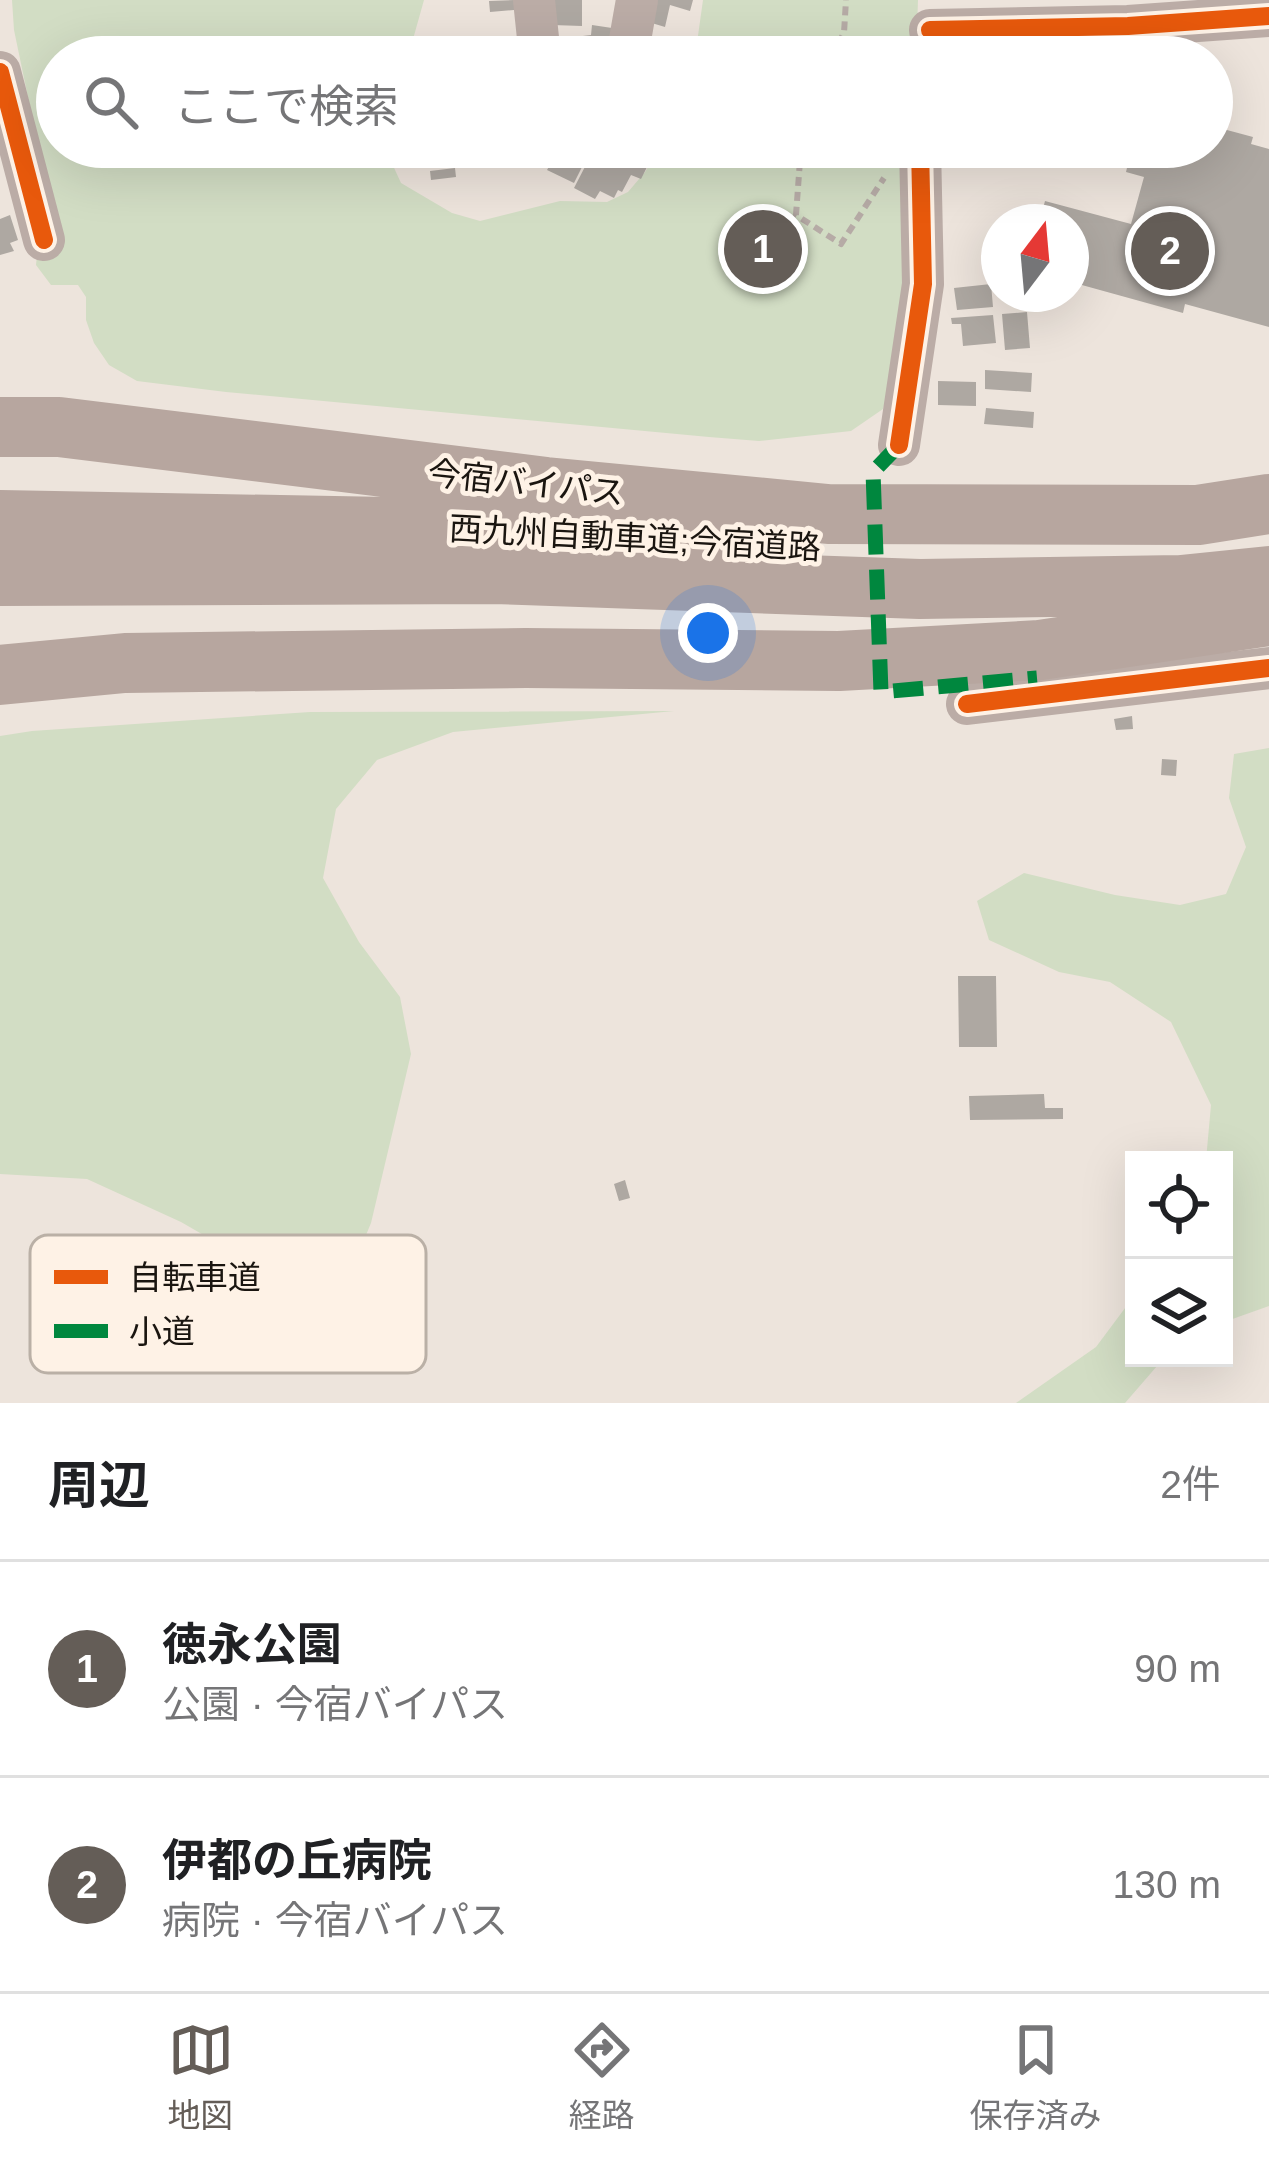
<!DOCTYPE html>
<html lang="ja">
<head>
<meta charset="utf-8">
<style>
  :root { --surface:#fff; --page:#f6f6f6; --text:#202124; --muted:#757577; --line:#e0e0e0; --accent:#645d57 }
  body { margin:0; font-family:Arial,"Noto Sans JP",sans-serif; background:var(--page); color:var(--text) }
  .controls { position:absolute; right:36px; bottom:36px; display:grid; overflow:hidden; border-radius:0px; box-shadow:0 12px 48px #0002 }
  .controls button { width:108px; height:108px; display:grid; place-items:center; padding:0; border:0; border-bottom:3px solid var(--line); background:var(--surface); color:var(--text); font:60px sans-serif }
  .compass { position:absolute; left:981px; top:204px; width:108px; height:108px; border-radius:50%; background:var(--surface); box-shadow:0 12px 48px #0002; rotate:16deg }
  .you { position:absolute; left:708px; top:633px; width:42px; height:42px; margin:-30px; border:9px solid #fff; border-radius:50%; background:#1a73e8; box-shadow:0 0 0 18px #1a73e833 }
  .badge { display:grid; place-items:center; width:78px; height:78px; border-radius:50%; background:var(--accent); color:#fff; font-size:39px; font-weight:700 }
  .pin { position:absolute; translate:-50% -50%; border:6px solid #fff; box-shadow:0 3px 12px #0006 }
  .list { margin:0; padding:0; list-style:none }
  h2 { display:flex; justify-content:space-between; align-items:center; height:156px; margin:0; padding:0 48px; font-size:51px }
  h2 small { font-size:39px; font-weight:400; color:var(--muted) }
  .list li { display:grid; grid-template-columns:78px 1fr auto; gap:36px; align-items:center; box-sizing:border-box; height:216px; padding:0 48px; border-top:3px solid var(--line) }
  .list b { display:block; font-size:45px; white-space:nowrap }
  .list p { margin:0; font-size:39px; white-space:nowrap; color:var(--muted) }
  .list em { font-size:39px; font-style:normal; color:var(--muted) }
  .icon { flex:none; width:66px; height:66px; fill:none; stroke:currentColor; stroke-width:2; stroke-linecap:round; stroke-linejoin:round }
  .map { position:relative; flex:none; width:1269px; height:1403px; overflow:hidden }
  .search { position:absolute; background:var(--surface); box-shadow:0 12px 48px #0002; left:36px; right:36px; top:36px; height:132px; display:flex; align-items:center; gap:30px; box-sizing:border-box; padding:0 42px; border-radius:66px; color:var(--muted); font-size:45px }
  .sheet { height:588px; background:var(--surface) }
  nav { display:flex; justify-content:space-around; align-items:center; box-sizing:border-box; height:168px; border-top:3px solid var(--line); background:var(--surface); font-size:33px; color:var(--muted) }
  nav a { display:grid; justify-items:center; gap:6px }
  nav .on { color:var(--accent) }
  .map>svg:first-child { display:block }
  .green { fill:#d2ddc4 }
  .building { fill:#aea8a2 }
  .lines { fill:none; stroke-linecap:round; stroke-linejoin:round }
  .path { stroke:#b6aba6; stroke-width:6; stroke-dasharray:9 6; stroke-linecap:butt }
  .minor { stroke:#bbaca6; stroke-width:42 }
  .highway { stroke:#b7a69f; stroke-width:60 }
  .quiet { stroke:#00873e; stroke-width:15; stroke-dasharray:30 15; stroke-linecap:butt }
  .cycleway-casing { stroke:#fef2e6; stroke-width:26 }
  .cycleway { stroke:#e8590c; stroke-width:18 }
  .labels { text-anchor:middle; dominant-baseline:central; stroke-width:10; stroke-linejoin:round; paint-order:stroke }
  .street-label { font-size:33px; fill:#1a1510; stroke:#fef2e6 }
  .key { fill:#fef2e6; stroke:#bab0a6; stroke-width:3 }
  .key-label { font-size:33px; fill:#1a1510 }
</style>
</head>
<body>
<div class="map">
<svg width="1269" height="1403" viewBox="0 0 1269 1403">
  <rect width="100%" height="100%" fill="#ede4dc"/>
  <!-- green -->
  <path class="green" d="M12,0H424L408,57H57V147H389L390,159L401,183L452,213L480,221L560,201L607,202L628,192L645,172L660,147H913L896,364L883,409L851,431L759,441L709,437L226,392L137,381L109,365L94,343L86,320V297L78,285H51L36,265L45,179L14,30Z
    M703,0H918L916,57H695Z
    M674,711L453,732L377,760L336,809L323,878L359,942L400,997L411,1054L371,1223L356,1259L311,1282L259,1267L181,1222L87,1179L0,1174V736L32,731L310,712Z
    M1269,748V1306L1224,1322V1160H1206L1211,1105L1171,1022L1110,982L1059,972L989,940L977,901L1024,873L1115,895L1180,905L1226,894L1246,847L1229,798L1234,754Z
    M1134,1296V1358H1164L1125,1403H1016L1096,1347Z"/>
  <!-- building -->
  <path class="building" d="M514,0V10L490,12L489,1Z
    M552,0H582V26L552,25Z
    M652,0H693L690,11L670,5L665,27L645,21Z
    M592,25L612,28L609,57H552L550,40L591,35Z
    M652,37L686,46L684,57H639Z
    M504,45L505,57H445V48Z
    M439,49L440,57H406V50Z
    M1212,126L1253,137L1251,144L1269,149V327L1185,304L1183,313L1071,282V222H1031L1034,209L1042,212L1045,201L1131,224L1144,177L1126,172L1132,147H1212Z
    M539,147H587L580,161L584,163L574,183L547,170L555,156Z
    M603,149L623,159L626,153L648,165L641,179L631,175L622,192L618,190L614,198L600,191L595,199L574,188L590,157L597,160Z
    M455,168L456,177L431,180L430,171Z
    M10,215L18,240L10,243L14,251L0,255V219Z
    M991,284L993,307L957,310L954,288Z
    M1027,312L1030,348L1005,350L1002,314Z
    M993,315L996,343L963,346L961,324H952L951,318Z
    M985,370L1032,373L1031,392L985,389Z
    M938,381L976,382V406L938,405Z
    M986,408L1034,412L1033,428L984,424Z
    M1132,716L1133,729L1116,730L1114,719Z
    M1162,759L1177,760L1176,776L1161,775Z
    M958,976H996L997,1047H959Z
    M1044,1094L1045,1108H1063V1119L970,1120L969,1096Z
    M625,1180L630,1198L619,1201L614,1184Z"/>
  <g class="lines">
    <!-- path -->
    <path class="path" d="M831,57L844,33L846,0
      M801,147L796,215L841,244L884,178"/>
    <!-- minor -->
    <path class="minor" d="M534,0L540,57
      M930,30L1128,26L1269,16
      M627,57L637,0
      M0,72L44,240
      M899,445L923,284L920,147
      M967,704L1269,668"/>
    <!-- highway -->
    <path class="highway" d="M0,427H59L546,487L828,514L1198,515L1269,504
      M0,520L441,528L726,543
      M0,576L494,574L920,589L1181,585L1269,576
      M0,675L125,663L526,658L839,661L1040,650L1269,616"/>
    <!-- quiet -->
    <path class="quiet" d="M899,445L873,472L881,692L1037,678"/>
    <defs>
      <path id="cycleway" d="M930,30L1128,26L1269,16
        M0,72L44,240
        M899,445L923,284L920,147
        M967,704L1269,668"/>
    </defs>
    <!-- cycleway casing -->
    <use href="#cycleway" class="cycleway-casing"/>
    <!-- cycleway -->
    <use href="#cycleway" class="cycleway"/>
  </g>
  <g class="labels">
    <!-- street labels -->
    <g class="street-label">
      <text transform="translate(526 483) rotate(6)">今宿バイパス</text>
      <text transform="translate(635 538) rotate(3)">西九州自動車道;今宿道路</text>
    </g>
  </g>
  <!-- legend -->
  <rect x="30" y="1235" width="396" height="138" rx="18" class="key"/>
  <rect x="54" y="1270" width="54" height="14" fill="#e8590c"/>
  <rect x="54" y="1324" width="54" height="14" fill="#00873e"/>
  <g class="key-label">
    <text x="129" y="1289">自転車道</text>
    <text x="129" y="1343">小道</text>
  </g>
</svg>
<div class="controls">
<button><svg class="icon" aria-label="locate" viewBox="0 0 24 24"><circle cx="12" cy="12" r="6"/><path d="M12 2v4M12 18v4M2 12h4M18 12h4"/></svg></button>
<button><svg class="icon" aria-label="layers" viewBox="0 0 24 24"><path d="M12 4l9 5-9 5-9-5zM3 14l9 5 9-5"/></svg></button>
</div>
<svg class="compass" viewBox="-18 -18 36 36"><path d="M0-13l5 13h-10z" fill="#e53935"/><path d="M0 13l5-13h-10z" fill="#757577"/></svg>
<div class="you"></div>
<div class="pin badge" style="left:763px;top:249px">1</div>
<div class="pin badge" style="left:1170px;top:251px">2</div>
<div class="search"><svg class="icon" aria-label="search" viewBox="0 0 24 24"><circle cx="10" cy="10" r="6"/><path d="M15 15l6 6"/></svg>ここで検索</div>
</div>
<section class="sheet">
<h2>周辺<small>2件</small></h2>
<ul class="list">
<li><span class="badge">1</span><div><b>徳永公園</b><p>公園 · 今宿バイパス</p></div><em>90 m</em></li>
<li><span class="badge">2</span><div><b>伊都の丘病院</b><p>病院 · 今宿バイパス</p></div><em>130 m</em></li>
</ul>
</section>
<nav>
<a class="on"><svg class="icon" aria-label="map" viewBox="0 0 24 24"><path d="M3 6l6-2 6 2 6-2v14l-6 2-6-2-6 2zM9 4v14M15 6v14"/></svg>地図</a>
<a><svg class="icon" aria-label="directions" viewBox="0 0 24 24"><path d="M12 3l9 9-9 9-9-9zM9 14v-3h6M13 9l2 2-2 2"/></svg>経路</a>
<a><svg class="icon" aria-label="saved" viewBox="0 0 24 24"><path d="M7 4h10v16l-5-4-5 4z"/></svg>保存済み</a>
</nav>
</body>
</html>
